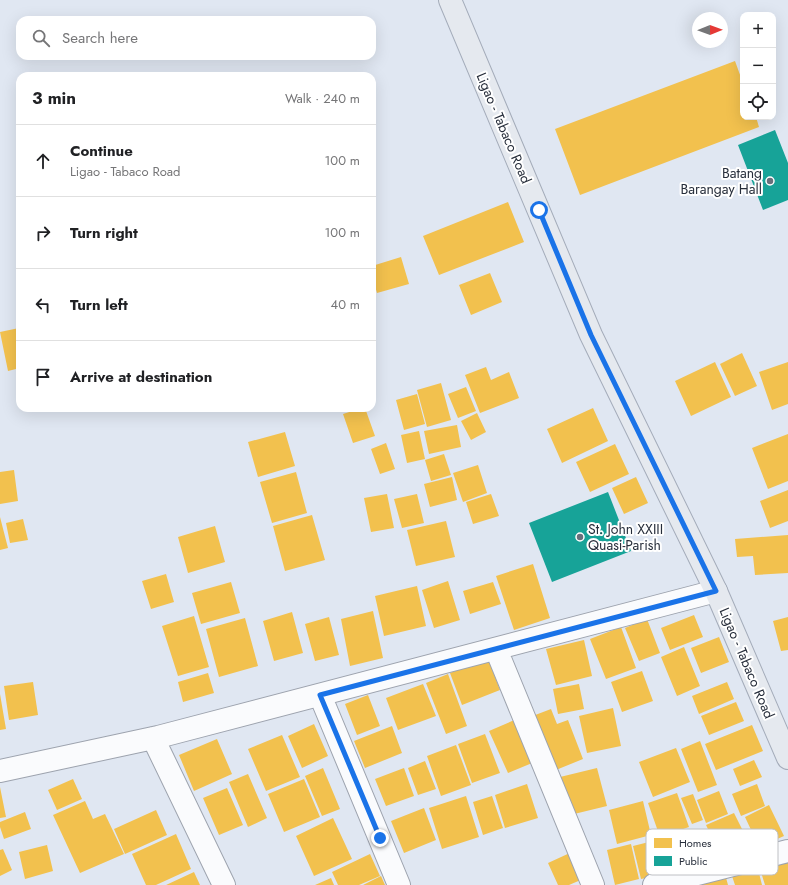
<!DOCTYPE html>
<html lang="en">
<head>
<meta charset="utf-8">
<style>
  :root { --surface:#fff; --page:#f2f2f2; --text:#202124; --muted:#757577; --line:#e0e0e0 }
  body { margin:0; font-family:Jost,sans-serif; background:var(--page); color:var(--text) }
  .controls { position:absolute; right:12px; top:12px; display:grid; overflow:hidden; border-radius:8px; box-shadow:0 4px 16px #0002 }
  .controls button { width:36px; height:36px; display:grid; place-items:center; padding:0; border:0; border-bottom:1px solid var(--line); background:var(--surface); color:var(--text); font:20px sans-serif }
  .compass { position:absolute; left:692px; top:12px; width:36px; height:36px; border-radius:50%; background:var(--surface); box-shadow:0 4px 16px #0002; rotate:89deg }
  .stop { position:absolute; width:12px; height:12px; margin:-9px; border:3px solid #1a73e8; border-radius:50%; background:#fff }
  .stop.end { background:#1a73e8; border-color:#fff; box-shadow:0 1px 4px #0008 }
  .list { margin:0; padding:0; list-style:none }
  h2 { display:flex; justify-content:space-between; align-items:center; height:52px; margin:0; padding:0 16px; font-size:17px }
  h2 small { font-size:13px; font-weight:400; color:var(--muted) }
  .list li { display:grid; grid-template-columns:26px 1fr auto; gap:12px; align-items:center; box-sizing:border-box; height:72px; padding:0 16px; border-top:1px solid var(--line) }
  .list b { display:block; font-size:15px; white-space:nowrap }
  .list p { margin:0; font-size:13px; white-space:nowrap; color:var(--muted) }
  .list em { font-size:13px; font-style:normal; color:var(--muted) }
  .icon { flex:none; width:22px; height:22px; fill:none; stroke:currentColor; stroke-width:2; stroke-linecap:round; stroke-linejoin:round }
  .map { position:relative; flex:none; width:788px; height:885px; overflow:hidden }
  .search { position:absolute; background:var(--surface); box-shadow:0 4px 16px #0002; left:16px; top:16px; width:360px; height:44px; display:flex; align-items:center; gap:10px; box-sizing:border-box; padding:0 14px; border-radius:12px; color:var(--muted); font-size:15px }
  .panel { position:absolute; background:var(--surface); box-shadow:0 4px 16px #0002; left:16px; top:72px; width:360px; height:340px; border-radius:12px }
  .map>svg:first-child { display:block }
  .homes { fill:#f2c14e }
  .public { fill:#17a398 }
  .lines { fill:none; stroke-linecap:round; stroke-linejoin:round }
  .minor-casing { stroke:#9da3ae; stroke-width:24 }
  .primary-casing { stroke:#a4acba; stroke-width:24 }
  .minor { stroke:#fafbfd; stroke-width:22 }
  .primary { stroke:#e5e9ef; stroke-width:22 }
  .route { stroke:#1a73e8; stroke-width:5 }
  .poi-dot { fill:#686f7b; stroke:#fff; stroke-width:1.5 }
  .labels { text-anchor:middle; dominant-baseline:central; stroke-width:4; stroke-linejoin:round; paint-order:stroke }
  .street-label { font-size:14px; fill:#272e3b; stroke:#fff }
  .poi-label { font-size:14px; fill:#272e3b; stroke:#fff; text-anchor:end }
  .key { fill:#fff; stroke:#bec0c4; stroke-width:1 }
  .key-label { font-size:11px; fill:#272e3b }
</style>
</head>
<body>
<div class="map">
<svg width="788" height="885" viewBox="0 0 788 885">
  <rect width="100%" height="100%" fill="#e0e7f2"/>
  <!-- homes -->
  <path class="homes" d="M735,61L743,83V117H756L759,127L580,195L555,129Z
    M508,202L524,242L439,275L423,236Z
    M401,257L409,284L377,293L372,276V266Z
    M490,273L502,302L471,315L459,285Z
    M19,328L20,368L8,371L0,332Z
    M742,353L757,386L735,396L720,364Z
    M715,362L731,397L691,416L675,381Z
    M788,362V404L772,410L759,372Z
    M486,367L491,380L509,372L519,398L480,413L465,375Z
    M441,383L451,420L427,427L417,390Z
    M466,387L476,411L458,418L448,394Z
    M417,394L425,424L404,430L396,400Z
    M362,408H365L375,436L353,443L343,414Z
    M593,408L608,441L562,463L547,429Z
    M477,413L486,432L471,440L461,421Z
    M457,425L461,447L429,454L424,431Z
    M419,431L425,459L407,463L401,435Z
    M285,432L295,466L258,477L248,442Z
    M788,434V481L768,489L752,448Z
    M386,443L395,469L380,474L371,449Z
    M615,444L629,474L590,492L576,462Z
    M444,454L451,475L431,481L425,460Z
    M478,465L487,493L463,502L453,473Z
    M14,470L18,501L0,504V472Z
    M296,472L307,513L272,523L260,482Z
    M452,477L457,500L430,507L424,484Z
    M636,477L648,503L624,514L612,488Z
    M788,490V521L770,528L760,501Z
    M387,494L394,528L371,532L364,498Z
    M417,494L424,523L402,528L394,499Z
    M491,494L499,516L473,524L466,502Z
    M312,515L325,560L285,571L273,526Z
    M0,517L8,548L0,550Z
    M23,519L28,540L10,543L6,523Z
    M446,521L455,557L416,566L407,530Z
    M215,526L225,562L188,573L178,537Z
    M788,535V573L755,575L753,556L737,557L735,539Z
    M533,564L550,618L514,630L496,576Z
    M166,574L174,602L151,609L142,581Z
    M448,581L460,620L434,628L422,590Z
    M231,582L240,613L201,624L192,593Z
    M493,582L501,604L470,614L463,591Z
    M417,586L426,626L384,636L375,596Z
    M373,611L383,658L350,666L341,619Z
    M292,612L303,653L274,661L263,621Z
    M694,615L703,637L670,650L661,628Z
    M194,616L209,667L178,676L162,626Z
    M329,617L339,655L315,661L305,624Z
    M788,617V650L781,651L773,621Z
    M245,618L258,666L219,677L206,629Z
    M647,619L660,653L639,661L625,628Z
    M621,627L636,668L606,679L590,639Z
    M719,637L729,662L701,673L691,648Z
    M584,640L592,676L556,685L546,649Z
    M684,647L700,686L677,696L661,657Z
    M488,658L500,690L462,705L450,673Z
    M642,671L653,701L622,712L611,682Z
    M208,673L214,693L183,702L178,682Z
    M448,674L467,726L446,734L426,683Z
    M33,682L38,715L9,720L4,686Z
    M727,682L734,699L699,714L692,696Z
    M423,684L436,716L398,730L386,698Z
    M579,684L584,709L558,714L553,689Z
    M0,694L6,729L0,730Z
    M368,695L380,726L357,735L345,704Z
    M736,702L744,721L709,735L701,716Z
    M613,708L621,746L587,753L579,716Z
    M551,709L557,724L568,720L583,759L551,772L530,717Z
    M519,718L537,761L508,773L489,731Z
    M314,724L328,756L302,768L288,736Z
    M752,725L763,751L716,770L705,744Z
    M392,726L402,753L365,768L354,741Z
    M485,734L500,773L472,783L458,744Z
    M282,735L300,777L266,791L248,749Z
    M217,739L232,774L194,791L179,755Z
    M700,741L717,785L698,792L681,749Z
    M456,745L471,785L441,796L427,756Z
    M676,748L690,782L653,797L639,762Z
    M754,760L762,777L740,786L733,769Z
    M425,761L436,789L418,795L408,768Z
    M323,768L340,809L322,816L305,776Z
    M404,768L414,796L386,806L375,779Z
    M597,768L607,806L570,815L560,777Z
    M248,774L267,818L248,827L229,782Z
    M73,779L82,799L57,810L48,790Z
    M304,779L320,817L284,832L268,794Z
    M527,784L538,818L505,828L495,795Z
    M757,784L765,806L741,816L732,794Z
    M0,787L6,817L0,818Z
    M227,788L243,825L219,835L203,798Z
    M719,791L728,814L706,823L697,800Z
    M677,793L689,827L660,837L648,803Z
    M693,794L703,820L692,824L681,798Z
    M466,796L479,837L442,849L429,808Z
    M492,796L503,828L483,835L473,802Z
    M85,801L93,819L105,814L124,854L80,873L53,815Z
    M643,801L651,835L617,844L609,810Z
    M769,805L784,836L759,847L745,817Z
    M424,808L436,840L404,853L391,821Z
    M156,810L167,835L125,854L114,829Z
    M25,812L31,829L4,839L0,827V822Z
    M734,813L751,847L723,860L706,825Z
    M333,818L352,859L314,876L296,836Z
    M176,834L191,869L156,885H146L132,854Z
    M661,839L669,873L641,879L633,846Z
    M631,844L639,879L615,885L607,850Z
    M47,845L53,871L25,879L19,852Z
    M3,849L12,870L0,876V850Z
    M572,852L583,879L569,885H558L548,863Z
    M370,854L380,876L359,885H338L332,872Z
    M788,862V885H765L760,869Z
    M758,869L762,885H735L732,876Z
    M194,872L200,885H166Z
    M725,874L728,885H691Z
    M381,876L385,885H363Z
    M331,878L334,885H315Z"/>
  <!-- public -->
  <path class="public" d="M775,130L788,163V200L763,210L738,145Z
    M608,492L631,551L552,582L529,523Z"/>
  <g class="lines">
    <defs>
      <path id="minor" d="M496,649L593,885
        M320,695L399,885
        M153,738L224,885
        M0,771L158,737L716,591
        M654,885L788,851"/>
      <path id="primary" d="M450,0L591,335L716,591L788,758"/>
    </defs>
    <!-- minor casing -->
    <use href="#minor" class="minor-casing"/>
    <!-- primary casing -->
    <use href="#primary" class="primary-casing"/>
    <!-- minor -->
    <use href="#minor" class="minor"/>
    <!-- primary -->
    <use href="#primary" class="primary"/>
  </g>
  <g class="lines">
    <!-- route -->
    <path class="route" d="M380,838L320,695L716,591L591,335L539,210"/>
  </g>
  <!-- markers -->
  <g class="poi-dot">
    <circle cx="770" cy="181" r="4"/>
    <circle cx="580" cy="537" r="4"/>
  </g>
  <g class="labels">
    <!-- street labels -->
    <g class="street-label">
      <text transform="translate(504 128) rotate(67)">Ligao - Tabaco Road</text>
      <text transform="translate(747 663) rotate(67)">Ligao - Tabaco Road</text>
    </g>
    <!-- poi labels -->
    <g class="poi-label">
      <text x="762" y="173">Batang<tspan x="762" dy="16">Barangay Hall</tspan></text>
      <text x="588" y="529" text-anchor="start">St. John XXIII<tspan x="588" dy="16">Quasi-Parish</tspan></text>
    </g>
  </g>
  <!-- legend -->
  <rect x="646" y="829" width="132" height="46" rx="6" class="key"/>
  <rect x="654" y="838" width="18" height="10" fill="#f2c14e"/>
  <rect x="654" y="856" width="18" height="10" fill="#17a398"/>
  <g class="key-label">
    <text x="679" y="847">Homes</text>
    <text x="679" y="865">Public</text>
  </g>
</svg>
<div class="controls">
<button>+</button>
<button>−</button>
<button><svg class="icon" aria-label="locate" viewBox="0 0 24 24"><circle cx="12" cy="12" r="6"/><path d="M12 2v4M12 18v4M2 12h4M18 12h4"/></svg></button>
</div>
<svg class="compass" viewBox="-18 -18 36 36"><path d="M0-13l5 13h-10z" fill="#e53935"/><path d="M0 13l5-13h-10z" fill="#757577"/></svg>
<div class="stop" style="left:539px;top:210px"></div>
<div class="stop end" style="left:380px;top:838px"></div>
<div class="search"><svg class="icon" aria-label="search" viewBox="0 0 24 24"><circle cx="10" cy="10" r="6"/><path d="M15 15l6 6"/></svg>Search here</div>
<section class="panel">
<h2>3 min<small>Walk · 240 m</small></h2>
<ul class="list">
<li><svg class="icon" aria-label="ahead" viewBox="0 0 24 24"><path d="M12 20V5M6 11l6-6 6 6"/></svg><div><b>Continue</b><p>Ligao - Tabaco Road</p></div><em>100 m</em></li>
<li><svg class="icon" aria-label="right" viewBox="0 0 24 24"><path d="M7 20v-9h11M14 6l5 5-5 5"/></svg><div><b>Turn right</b></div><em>100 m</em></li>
<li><svg class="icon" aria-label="left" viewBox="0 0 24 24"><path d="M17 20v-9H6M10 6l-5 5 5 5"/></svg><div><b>Turn left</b></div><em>40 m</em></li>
<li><svg class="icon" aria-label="arrive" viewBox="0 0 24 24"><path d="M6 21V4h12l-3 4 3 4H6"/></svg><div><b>Arrive at destination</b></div></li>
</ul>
</section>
</div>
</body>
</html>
